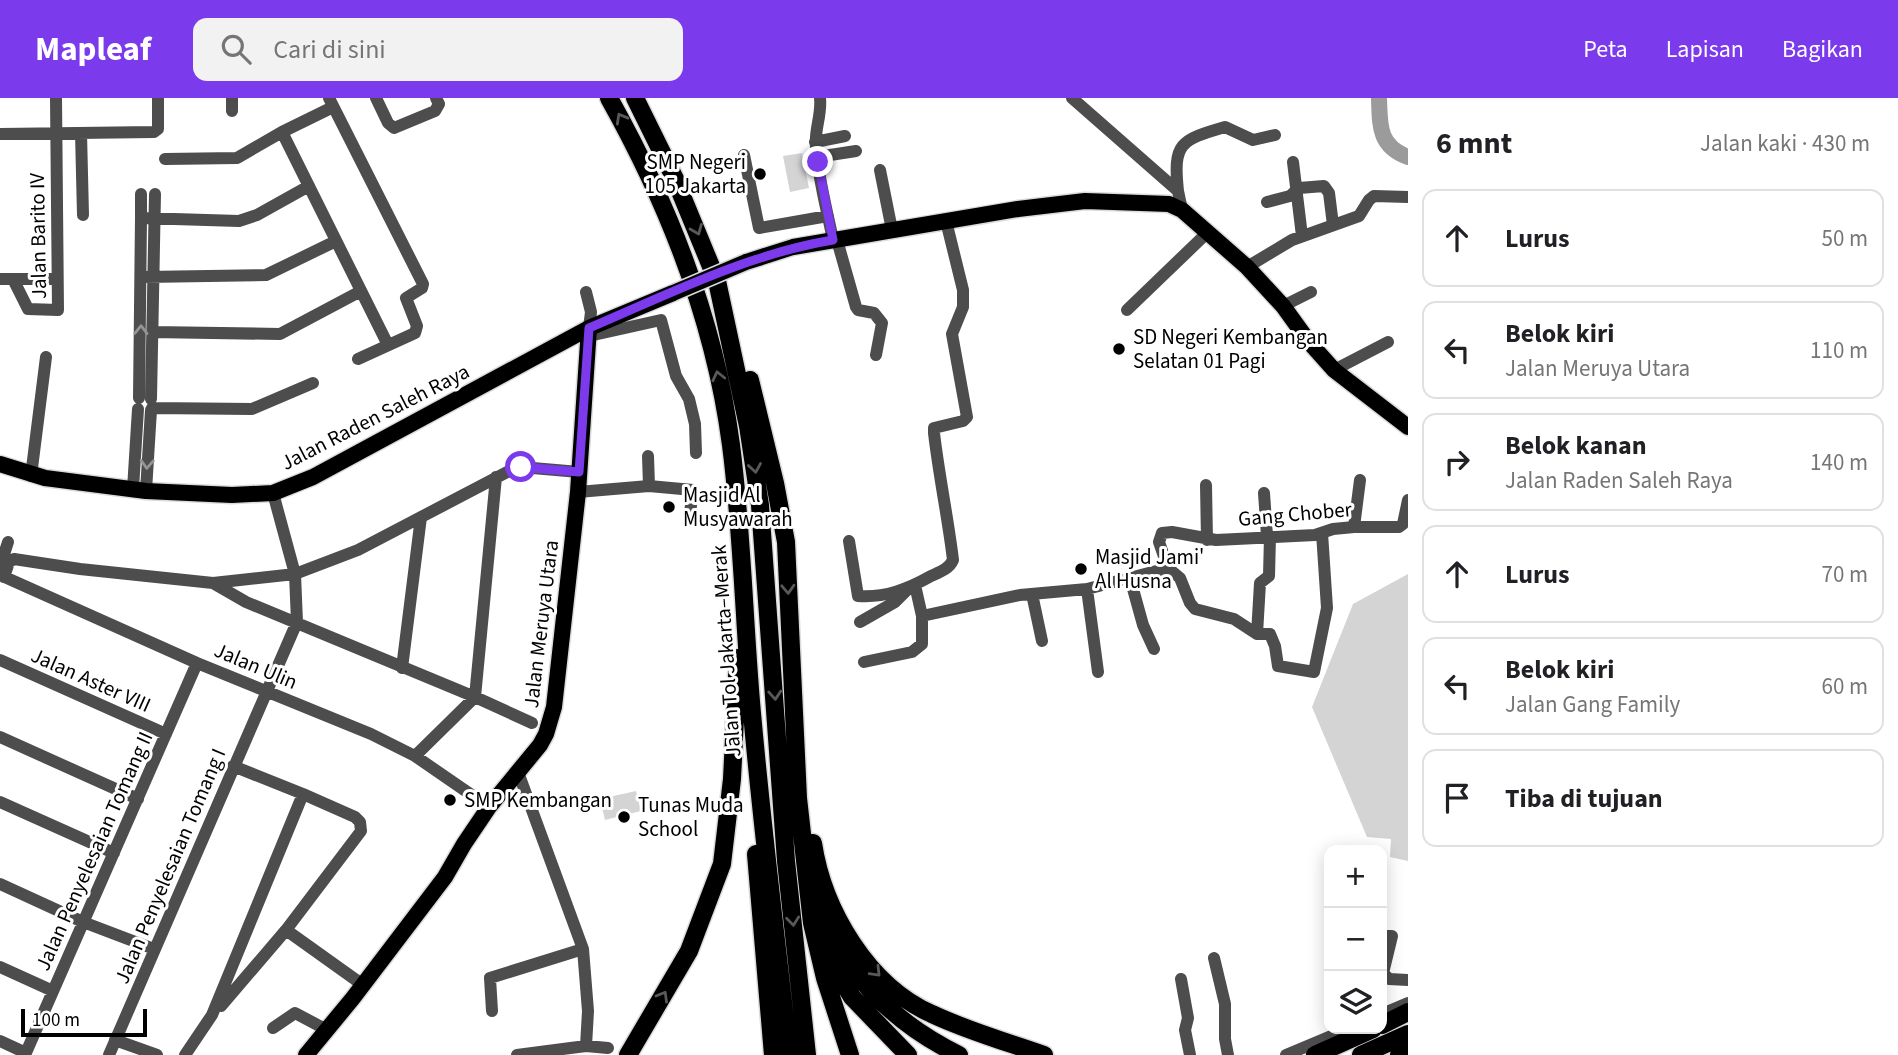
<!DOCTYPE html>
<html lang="id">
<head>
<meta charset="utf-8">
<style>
  :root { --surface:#fff; --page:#f2f2f2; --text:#202124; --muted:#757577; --line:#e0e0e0; --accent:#7c3aed }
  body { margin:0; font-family:"Source Sans 3",sans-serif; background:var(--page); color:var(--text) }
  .controls { position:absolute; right:21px; bottom:21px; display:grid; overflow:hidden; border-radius:14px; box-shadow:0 4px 18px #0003 }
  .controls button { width:63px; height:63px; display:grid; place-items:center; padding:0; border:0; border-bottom:2px solid var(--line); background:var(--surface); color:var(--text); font:35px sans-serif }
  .scale { position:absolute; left:21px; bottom:18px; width:126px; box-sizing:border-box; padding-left:7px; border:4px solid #000; border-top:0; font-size:19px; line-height:24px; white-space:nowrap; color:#000; -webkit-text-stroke:5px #fff; paint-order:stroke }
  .stop { position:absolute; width:21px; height:21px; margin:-16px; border:5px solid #7c3aed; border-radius:50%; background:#fff }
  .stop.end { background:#7c3aed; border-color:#fff; box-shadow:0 2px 7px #0008 }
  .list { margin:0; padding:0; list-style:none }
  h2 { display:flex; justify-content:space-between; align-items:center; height:91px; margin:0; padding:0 28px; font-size:30px }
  h2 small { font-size:23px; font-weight:400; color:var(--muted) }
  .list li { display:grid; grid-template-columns:46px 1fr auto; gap:21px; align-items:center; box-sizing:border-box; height:98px; margin:0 14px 14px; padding:0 14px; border:2px solid var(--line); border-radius:14px }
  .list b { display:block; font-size:26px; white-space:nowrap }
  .list p { margin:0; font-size:23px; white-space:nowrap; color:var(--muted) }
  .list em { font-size:23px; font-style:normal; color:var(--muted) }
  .icon { flex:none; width:38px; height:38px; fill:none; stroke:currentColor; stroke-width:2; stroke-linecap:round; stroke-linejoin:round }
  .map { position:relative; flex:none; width:1408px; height:957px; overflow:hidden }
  header { display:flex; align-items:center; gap:42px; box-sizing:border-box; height:98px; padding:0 35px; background:var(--accent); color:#fff }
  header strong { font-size:33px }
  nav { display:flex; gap:38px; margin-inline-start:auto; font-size:24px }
  .search { width:490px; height:63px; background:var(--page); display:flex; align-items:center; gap:18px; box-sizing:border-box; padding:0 24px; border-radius:14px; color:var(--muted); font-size:26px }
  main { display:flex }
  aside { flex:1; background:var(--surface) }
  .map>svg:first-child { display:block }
  .green { fill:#d4d4d4 }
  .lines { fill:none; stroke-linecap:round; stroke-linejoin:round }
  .river { stroke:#9b9b9b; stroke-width:16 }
  .major-casing { stroke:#dbdbdb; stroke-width:19 }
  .highway-casing { stroke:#dbdbdb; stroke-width:21 }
  .minor { stroke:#4d4d4d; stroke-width:12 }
  .major { stroke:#000; stroke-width:16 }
  .highway { stroke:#000; stroke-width:18 }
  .major-bridge-casing { stroke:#dbdbdb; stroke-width:19; stroke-linecap:butt }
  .major-bridge { stroke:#000; stroke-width:16 }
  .oneway { stroke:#595959 }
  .oneway2 { stroke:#949494 }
  .route { stroke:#7c3aed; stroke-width:9 }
  .poi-dot { fill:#000; stroke:#fff; stroke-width:2.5 }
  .labels { text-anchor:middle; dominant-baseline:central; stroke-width:6; stroke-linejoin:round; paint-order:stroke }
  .poi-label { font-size:21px; fill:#000; stroke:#fff; text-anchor:start }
  .street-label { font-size:21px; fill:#000; stroke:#fff }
</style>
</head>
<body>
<header>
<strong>Mapleaf</strong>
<div class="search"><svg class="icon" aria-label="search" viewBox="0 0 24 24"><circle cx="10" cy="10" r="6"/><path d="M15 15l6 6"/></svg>Cari di sini</div>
<nav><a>Peta</a><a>Lapisan</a><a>Bagikan</a></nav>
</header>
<main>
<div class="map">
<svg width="1408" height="957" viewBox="0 0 1408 957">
  <rect width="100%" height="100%" fill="#fff"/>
  <!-- green -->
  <path class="green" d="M802,55L809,90L790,94L783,58Z
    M1408,476V763L1390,759L1391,741L1367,739L1312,609L1353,506Z
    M636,693L641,713L605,722L600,701Z"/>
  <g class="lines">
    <!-- river -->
    <path class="river" d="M1379,0C1380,27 1378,48 1408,59"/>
    <defs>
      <path id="major" d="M746,164L793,149L1018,111L1085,103L1169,106L1182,112L1247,169L1283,208L1309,244L1334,272L1408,329
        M0,366L45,380L146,393L232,397L273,395L313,379L589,230L673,195
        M306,957L353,900L445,779L464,746L489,709L540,647L546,636L554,609L578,394L589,230"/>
      <path id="highway" d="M609,0C669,107 715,225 731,347C743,439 744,533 753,626C763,737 777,847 789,957
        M635,0L675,81L717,183L748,328L760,407L786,763L807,957
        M750,282L775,385L786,444L798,700L812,825L825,880L850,957
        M813,745C823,812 868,888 932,916C968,933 1007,944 1044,957
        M756,756L773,957
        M816,804C846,876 890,923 959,957
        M825,854L852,899L908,957
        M1382,927L1408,914
        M628,957L689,853L722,766L732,681L738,560
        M1315,957L1373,931
        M1361,957L1408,936
        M1399,957L1408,952"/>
    </defs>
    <!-- major casing -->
    <use href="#major" class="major-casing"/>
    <!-- highway casing -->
    <use href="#highway" class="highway-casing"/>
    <!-- minor -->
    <path class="minor" d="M232,0V13
      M329,0L423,186L422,190L406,200L417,228L415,235L358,261
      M376,0L388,25L394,30L435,13L439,6L436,0
      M820,0C822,17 814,32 816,49C818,80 827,112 833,142
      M1072,0L1178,93L1182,112
      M282,34L388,247
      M81,35L83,117
      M0,36L154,34L158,31V0
      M815,44L845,38
      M744,57L759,130L828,118
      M817,59L856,53
      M165,61L237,60L282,34L333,9
      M1293,64L1302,138
      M880,72L892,132
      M1178,93C1173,45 1180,42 1225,29L1253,42L1275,37
      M141,96V120
      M1267,104L1290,98L1299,90L1324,88L1329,95L1333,127
      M837,142L856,209L858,212L874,215L882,225L876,257
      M1247,169L1292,142L1359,118L1369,102L1374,98L1408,99
      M145,179L266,177L336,143
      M0,181H57
      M13,181L28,211L58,212L56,0
      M586,194L591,214L589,230
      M1283,208L1311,194
      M1127,212L1208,134
      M152,234L280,236L361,193
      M589,238L661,222L676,278L689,301L695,326L696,355
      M1334,272L1388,244
      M139,300L141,120L239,123L257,117L309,88
      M151,301L155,96
      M152,310L252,311L313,285
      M648,358L649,388
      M31,378L46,259
      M1206,387L1207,442
      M133,391L138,311
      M146,393L151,312
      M578,394L649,388L693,392L690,415
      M1264,395L1267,438
      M1354,429L1360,382
      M849,443L858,498C885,500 908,491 931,478C940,474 949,471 953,462C948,420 939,378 934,335V330L963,323L967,319L952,236L963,209V192L946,123
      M0,469L8,444
      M1168,470L1180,480L1190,505L1195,511L1234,521L1257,536H1270L1275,548L1278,568L1314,574L1327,510L1322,435
      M1168,470L1159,444L1162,435L1172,434L1216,442L1315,437L1333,431L1354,429H1399L1403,426L1408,402
      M0,477L197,565L371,636L415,658L489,709
      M4,479L9,464L14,461L80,471L213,485L295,476L358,452L513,371L521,369L579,374
      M1130,480L1143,527L1154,551
      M213,485L246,504L475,599L532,625
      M1087,491L1098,574
      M1032,496L1042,543
      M922,518L1020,497L1087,491L1168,470
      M860,524L895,504L906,493
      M1257,536L1260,485L1269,478L1270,438
      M0,562L166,636
      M864,564L912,554L922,546V518L915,487
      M402,570L421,419
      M0,639L138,701
      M415,658L475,599L496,379
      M518,674L583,851L588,913L586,948
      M0,704L114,755
      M0,786L83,824L154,851
      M286,832L363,887
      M1382,838H1392L1383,875L1389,881L1408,882
      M1214,860L1225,906V941L1228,957
      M0,869L53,893
      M1181,881L1188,920L1185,932L1190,957
      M221,908L286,832L361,733L360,724L355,719L303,696
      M492,913L490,880L583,851
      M1382,916L1408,905
      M273,930L295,915L327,932
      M115,942L157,957
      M0,943L26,955
      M25,957L197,565
      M109,957L297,524L295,476L273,395
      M185,957L212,917L303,696L233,668
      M517,957L586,948L608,950
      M1286,957L1348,931"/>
    <!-- major -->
    <use href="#major" class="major"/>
    <!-- highway -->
    <use href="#highway" class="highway"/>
    <defs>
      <path id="major-bridge" d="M673,195L746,164"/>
    </defs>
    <!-- major-bridge casing -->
    <use href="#major-bridge" class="major-bridge-casing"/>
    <!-- major-bridge -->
    <use href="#major-bridge" class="major-bridge"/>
  </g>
  <!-- one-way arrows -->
  <defs><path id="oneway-chevron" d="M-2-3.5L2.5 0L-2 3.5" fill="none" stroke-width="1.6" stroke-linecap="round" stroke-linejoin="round" transform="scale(1.75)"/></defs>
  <g class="oneway">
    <use href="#oneway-chevron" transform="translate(621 20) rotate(-119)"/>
    <use href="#oneway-chevron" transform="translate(697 132) rotate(68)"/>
    <use href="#oneway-chevron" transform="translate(718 278) rotate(-103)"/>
    <use href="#oneway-chevron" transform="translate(755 370) rotate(81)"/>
    <use href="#oneway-chevron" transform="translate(788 491) rotate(87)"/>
    <use href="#oneway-chevron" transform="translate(775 597) rotate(86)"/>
    <use href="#oneway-chevron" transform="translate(793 823) rotate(84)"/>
    <use href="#oneway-chevron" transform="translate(876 874) rotate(46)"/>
    <use href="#oneway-chevron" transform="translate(663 898) rotate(-60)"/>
  </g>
  <g class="oneway2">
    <use href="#oneway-chevron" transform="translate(141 232) rotate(-89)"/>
    <use href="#oneway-chevron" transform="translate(147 366) rotate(93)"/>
  </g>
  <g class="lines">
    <!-- route -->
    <path class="route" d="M521,369L579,374L589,230C669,196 748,156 833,142L818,64"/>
  </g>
  <!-- markers -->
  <g class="poi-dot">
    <circle cx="760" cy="76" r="7"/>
    <circle cx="1119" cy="251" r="7"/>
    <circle cx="669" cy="409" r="7"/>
    <circle cx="1081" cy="471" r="7"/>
    <circle cx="450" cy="702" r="7"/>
    <circle cx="624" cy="719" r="7"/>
  </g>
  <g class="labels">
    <!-- poi labels -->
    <g class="poi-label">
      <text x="746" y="64" text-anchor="end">SMP Negeri<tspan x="746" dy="24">105 Jakarta</tspan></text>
      <text x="1133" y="239">SD Negeri Kembangan<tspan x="1133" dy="24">Selatan 01 Pagi</tspan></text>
      <text x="683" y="397">Masjid Al<tspan x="683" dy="24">Musyawarah</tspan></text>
      <text x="1095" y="459">Masjid Jami'<tspan x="1095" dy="24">Al Husna</tspan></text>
      <text x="464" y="702">SMP Kembangan</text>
      <text x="638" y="707">Tunas Muda<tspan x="638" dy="24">School</tspan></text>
    </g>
    <!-- street labels -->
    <g class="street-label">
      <text transform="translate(38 138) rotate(-91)">Jalan Barito IV</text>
      <text transform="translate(375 319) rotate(-27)">Jalan Raden Saleh Raya</text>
      <text transform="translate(1295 416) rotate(-5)">Gang Chober</text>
      <text transform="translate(541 526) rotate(-83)">Jalan Meruya Utara</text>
      <text transform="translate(726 553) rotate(-94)">Jalan Tol Jakarta–Merak</text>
      <text transform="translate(256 568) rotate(23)">Jalan Ulin</text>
      <text transform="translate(91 582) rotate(24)">Jalan Aster VIII</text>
      <text transform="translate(94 753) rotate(-66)">Jalan Penyelesaian Tomang II</text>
      <text transform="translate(170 768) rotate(-67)">Jalan Penyelesaian Tomang I</text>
    </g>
  </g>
</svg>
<div class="controls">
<button>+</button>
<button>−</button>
<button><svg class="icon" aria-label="layers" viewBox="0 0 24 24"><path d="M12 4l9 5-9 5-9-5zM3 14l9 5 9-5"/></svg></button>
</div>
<div class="scale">100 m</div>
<div class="stop" style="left:521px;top:369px"></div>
<div class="stop end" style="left:818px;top:64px"></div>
</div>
<aside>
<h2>6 mnt<small>Jalan kaki · 430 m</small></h2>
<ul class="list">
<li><svg class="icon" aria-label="ahead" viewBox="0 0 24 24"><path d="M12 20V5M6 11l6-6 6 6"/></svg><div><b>Lurus</b></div><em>50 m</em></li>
<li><svg class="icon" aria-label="left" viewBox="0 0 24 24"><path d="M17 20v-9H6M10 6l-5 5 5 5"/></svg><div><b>Belok kiri</b><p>Jalan Meruya Utara</p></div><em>110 m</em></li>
<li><svg class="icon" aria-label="right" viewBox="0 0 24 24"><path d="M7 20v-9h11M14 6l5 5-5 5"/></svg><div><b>Belok kanan</b><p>Jalan Raden Saleh Raya</p></div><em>140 m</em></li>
<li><svg class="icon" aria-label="ahead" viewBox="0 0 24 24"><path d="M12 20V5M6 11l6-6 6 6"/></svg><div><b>Lurus</b></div><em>70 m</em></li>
<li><svg class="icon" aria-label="left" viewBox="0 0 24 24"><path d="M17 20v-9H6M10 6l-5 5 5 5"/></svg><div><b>Belok kiri</b><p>Jalan Gang Family</p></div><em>60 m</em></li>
<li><svg class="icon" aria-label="arrive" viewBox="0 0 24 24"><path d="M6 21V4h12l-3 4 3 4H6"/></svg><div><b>Tiba di tujuan</b></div></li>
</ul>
</aside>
</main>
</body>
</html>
